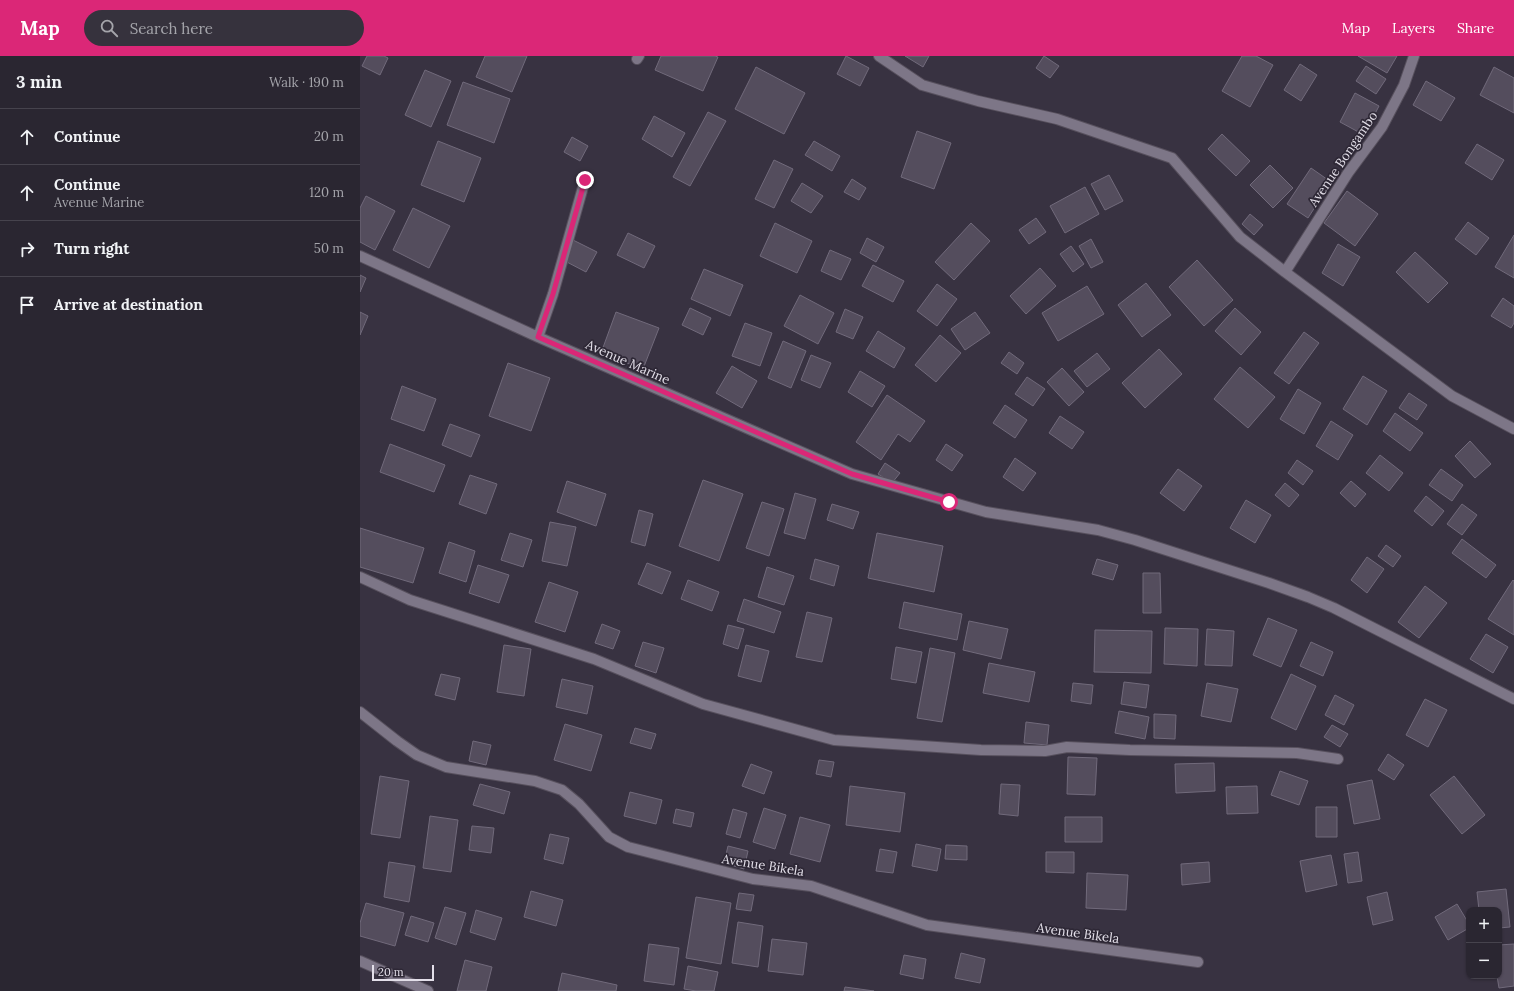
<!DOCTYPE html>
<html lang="en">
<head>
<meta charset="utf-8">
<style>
  :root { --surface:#2a2631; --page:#36323d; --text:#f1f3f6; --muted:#a5a5ab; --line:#46434d; --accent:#db2777 }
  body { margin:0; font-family:Lora,serif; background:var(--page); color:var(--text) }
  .controls { position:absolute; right:12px; bottom:12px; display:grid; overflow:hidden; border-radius:8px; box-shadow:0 1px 3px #0004 }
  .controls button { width:36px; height:36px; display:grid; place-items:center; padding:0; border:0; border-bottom:1px solid var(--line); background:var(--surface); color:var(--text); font:20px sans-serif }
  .scale { position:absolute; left:12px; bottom:10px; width:62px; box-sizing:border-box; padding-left:4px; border:2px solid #e3dfe9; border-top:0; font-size:11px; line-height:14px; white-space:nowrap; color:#e3dfe9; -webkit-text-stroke:3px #2e2836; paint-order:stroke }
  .stop { position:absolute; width:12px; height:12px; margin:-9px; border:3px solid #db2777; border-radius:50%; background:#fff }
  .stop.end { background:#db2777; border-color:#fff; box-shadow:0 1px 4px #0008 }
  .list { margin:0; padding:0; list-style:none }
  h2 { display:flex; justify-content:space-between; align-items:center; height:52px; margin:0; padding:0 16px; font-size:17px }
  h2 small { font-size:13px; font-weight:400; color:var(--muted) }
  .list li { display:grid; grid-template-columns:26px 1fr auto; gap:12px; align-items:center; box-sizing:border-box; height:56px; padding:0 16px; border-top:1px solid var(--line) }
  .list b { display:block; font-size:15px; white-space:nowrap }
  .list p { margin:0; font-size:13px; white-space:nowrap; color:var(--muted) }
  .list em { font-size:13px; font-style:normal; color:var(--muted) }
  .icon { flex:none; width:22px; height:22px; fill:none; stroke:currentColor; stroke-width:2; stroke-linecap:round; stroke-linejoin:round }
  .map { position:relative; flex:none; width:1154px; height:935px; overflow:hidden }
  header { display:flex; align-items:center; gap:24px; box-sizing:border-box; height:56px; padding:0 20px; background:var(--accent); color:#fff }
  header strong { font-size:19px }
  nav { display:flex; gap:22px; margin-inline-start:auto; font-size:14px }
  .search { width:280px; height:36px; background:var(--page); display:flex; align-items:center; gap:10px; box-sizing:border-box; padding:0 14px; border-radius:22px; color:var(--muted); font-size:15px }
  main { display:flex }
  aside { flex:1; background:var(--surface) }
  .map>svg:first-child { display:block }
  .building { fill:#544d5d; stroke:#716a7b }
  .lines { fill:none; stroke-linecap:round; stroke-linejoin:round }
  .street-casing { stroke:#57505d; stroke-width:12 }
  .street { stroke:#7d7687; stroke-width:10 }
  .route { stroke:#db2777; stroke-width:5 }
  .labels { text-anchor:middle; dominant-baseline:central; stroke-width:3.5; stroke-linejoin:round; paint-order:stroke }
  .street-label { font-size:13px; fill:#e3dfe9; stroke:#2e2836 }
</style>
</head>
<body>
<header>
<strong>Map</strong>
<div class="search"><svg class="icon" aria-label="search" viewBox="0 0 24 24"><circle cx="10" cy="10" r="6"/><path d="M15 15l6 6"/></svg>Search here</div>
<nav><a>Map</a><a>Layers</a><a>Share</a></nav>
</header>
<main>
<aside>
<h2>3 min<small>Walk · 190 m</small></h2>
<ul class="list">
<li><svg class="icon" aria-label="ahead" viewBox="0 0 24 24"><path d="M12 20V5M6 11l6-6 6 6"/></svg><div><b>Continue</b></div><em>20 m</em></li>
<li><svg class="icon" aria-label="ahead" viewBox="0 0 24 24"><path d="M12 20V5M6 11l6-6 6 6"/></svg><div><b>Continue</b><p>Avenue Marine</p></div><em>120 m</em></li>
<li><svg class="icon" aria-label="right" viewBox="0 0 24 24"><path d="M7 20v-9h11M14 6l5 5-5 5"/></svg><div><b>Turn right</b></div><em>50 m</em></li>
<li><svg class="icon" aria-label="arrive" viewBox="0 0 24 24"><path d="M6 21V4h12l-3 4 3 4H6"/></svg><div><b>Arrive at destination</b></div></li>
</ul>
</aside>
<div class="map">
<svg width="1154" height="935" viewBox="0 0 1154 935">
  <rect width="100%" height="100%" fill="#383241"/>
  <!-- building -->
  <path class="building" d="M7,0H24L28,2L20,19L2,10Z
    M125,0H167L152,36L116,21Z
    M301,0H355L358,1L343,35L295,14Z
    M486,0L509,12L500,30L477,18Z
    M545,0H569L563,11Z
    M684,0L699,10L690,22L676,12Z
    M882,0H896L913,9L890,51L862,35Z
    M998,0H1037L1027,17Z
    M940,8L957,19L941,45L924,34Z
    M1006,10L1026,23L1016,38L996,25Z
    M396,11L445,37L424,78L375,53Z
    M1134,11L1154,22V57L1120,39Z
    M65,14L91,25L71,71L45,59Z
    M1066,25L1095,42L1081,65L1053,49Z
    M103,26L150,43L134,87L87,69Z
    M995,37L1019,50L1004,79L980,66Z
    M348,56L366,65L330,130L313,121Z
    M294,60L325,77L312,101L282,83Z
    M557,75L591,87L574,133L541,121Z
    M862,78L890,105L876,120L848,93Z
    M212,81L228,90L220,105L204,96Z
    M78,85L121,102L104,146L61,129Z
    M454,85L480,100L472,115L445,99Z
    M1117,88L1144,104L1132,124L1105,107Z
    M414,104L433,113L414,152L395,143Z
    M910,109L933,132L913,152L890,129Z
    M951,112L971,126L948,162L927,148Z
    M749,119L763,145L745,154L731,128Z
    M492,123L506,132L499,144L484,136Z
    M442,127L463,140L451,157L431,145Z
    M725,131L739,158L705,177L690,150Z
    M987,135L1018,158L995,190L964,167Z
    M6,140L35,155L15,194L0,186V152Z
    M53,152L90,170L69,212L33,194Z
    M890,158L903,169L894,179L882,168Z
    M676,162L686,176L669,188L659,174Z
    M1108,166L1129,182L1116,199L1095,183Z
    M415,167L452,185L437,217L400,200Z
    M611,167L630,185L594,224L575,206Z
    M268,177L295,190L284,212L257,199Z
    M1154,179V222L1135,211Z
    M507,182L524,191L516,206L500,197Z
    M731,183L743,206L731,212L719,190Z
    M213,184L237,196L226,216L203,204Z
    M978,188L1000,201L983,230L962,217Z
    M711,190L724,208L713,216L700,198Z
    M470,194L491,203L481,224L461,215Z
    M1055,196L1088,227L1068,247L1036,216Z
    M837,204L873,244L844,270L809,231Z
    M513,209L544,225L533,246L502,230Z
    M680,212L696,230L666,258L650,240Z
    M344,213L383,229L370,260L331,243Z
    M0,219L6,222L0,236Z
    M786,227L811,259L782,281L758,249Z
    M577,228L597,243L577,270L557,255Z
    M727,230L744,258L698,285L682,257Z
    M440,239L474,257L458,288L424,270Z
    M1143,242L1154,250V267L1151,272L1131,260Z
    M330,252L351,262L343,279L322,269Z
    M875,252L901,276L881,299L855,275Z
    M485,253L503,261L493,283L476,276Z
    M0,256L8,260L0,279Z
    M256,256L299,272L283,313L241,297Z
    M615,256L630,277L605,294L591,273Z
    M385,267L412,277L400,310L372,300Z
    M518,275L545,292L534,312L506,295Z
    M944,276L959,287L929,328L914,317Z
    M580,279L601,297L576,326L555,309Z
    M423,285L446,295L431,332L408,322Z
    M799,293L822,318L785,352L762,327Z
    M649,296L664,307L657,318L641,307Z
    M737,297L750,313L727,331L714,315Z
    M451,299L471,307L460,332L441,324Z
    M148,307L190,322L171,375L129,360Z
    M372,310L397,325L382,352L356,337Z
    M880,311L915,341L888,372L854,343Z
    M702,312L724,336L709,350L687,326Z
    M500,315L525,330L512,351L488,336Z
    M1003,320L1027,335L1007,369L983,353Z
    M667,321L685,333L673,350L655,338Z
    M42,330L76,343L64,375L31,363Z
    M938,333L961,347L944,378L920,363Z
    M1049,337L1067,349L1057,364L1039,352Z
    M527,339L565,365L550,386L538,378L521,404L496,386Z
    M645,349L667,364L655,382L633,367Z
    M1035,357L1063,377L1050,395L1023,375Z
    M700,360L724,376L712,393L689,377Z
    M971,365L993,379L978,404L956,390Z
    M90,368L120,379L111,401L82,389Z
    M1110,385L1131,408L1115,422L1095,400Z
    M30,388L85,409L74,436L20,416Z
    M586,388L603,399L592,415L576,404Z
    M1020,399L1043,417L1029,435L1006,417Z
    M655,402L676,417L663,435L643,421Z
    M937,404L953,415L943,429L928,417Z
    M525,407L540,417L532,427L518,418Z
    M818,413L842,430L824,455L800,437Z
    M1081,413L1103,429L1092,445L1069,429Z
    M110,419L137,428L126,458L99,448Z
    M343,424L383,438L359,505L319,490Z
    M207,425L246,438L236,470L197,456Z
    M991,425L1006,438L995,451L980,437Z
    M925,427L939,439L929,451L915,439Z
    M435,437L456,443L445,483L424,477Z
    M1066,440L1084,455L1072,470L1054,455Z
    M886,444L911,459L895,487L870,472Z
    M402,446L424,453L409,500L386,492Z
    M472,448L499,456L493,473L467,464Z
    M1102,448L1117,459L1102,479L1087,468Z
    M279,454L293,458L285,490L271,486Z
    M190,466L216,471L207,510L182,505Z
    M0,472L64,492L53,527L0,511Z
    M150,477L172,484L163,511L141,504Z
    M517,477L583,490L574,536L508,522Z
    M1102,483L1136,509L1126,522L1092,497Z
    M89,486L115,495L106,526L79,517Z
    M1026,489L1041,500L1033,511L1018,500Z
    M1007,501L1024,513L1007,537L991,524Z
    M455,503L479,510L474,530L450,523Z
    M737,503L758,509L753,524L732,518Z
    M287,507L311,516L302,538L278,528Z
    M118,509L149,519L139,547L109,537Z
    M407,511L434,520L424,549L398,541Z
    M783,517H800L801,557H783Z
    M328,524L359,536L352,555L321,543Z
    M1153,524L1154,525V579L1128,563Z
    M189,526L218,536L205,576L175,566Z
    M1065,530L1087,547L1059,582L1038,566Z
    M384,543L421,556L414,577L377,565Z
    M544,546L602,558L597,584L539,572Z
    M447,556L472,562L462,606L436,601Z
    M908,562L937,574L921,611L893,599Z
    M609,565L648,573L641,603L603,594Z
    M242,568L260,575L253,593L235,587Z
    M368,569L384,573L378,593L363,588Z
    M805,572L838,573L837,610L804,608Z
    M847,573L874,575L872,610L845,609Z
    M735,574L792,575L791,617L734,616Z
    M1126,578L1148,591L1133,617L1110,603Z
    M283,586L304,592L296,617L275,610Z
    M951,586L973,596L963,620L940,610Z
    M144,589L171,593L164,640L137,636Z
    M386,589L409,595L401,626L378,620Z
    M536,591L562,596L556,627L531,623Z
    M570,592L595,597L582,666L557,662Z
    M629,607L675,616L669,646L623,637Z
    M81,618L100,622L95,644L75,639Z
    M931,618L956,630L936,674L911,662Z
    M202,623L233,630L227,658L196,651Z
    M764,626L789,629L786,652L761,648Z
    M713,627L733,629L731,648L711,645Z
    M847,627L878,633L871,666L841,660Z
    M975,639L994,649L984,669L965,659Z
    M1065,643L1087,654L1068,691L1046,679Z
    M759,655L789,661L785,683L755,677Z
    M794,658L816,659L815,683L794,682Z
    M666,666L689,669L687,689L664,687Z
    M205,668L242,679L231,715L194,704Z
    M972,669L988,678L980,691L964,681Z
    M275,672L296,678L291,693L270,687Z
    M113,685L131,689L126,709L109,705Z
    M1028,698L1044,709L1034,724L1018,714Z
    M708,701L737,702L735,739L707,738Z
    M459,704L474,706L471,721L456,718Z
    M854,707L855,735L816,737L815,708Z
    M391,708L412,716L404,738L382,730Z
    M920,715L948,725L939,749L911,739Z
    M20,720L49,725L40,782L11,778Z
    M1094,720L1125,759L1102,778L1070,739Z
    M1012,724L1020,763L994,768L987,729Z
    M120,728L150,736L144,758L113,749Z
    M641,728L660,729L658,760L639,758Z
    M490,730L545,737L540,776L486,769Z
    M897,730L898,757L867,758L866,731Z
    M270,736L302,744L296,768L264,760Z
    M956,751H977V781H956Z
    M404,752L426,759L415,793L393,786Z
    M316,753L334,757L331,771L313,767Z
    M373,753L387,757L380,782L366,778Z
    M70,760L98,764L91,816L63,812Z
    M440,761L470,769L460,806L430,798Z
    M705,761H742V786H705Z
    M112,770L134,772L131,797L109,794Z
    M190,778L209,782L203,808L184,803Z
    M556,788L581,793L577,815L552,810Z
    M586,789L607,790V804L585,803Z
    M368,790L388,795L384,813L364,807Z
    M520,793L537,796L533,817L516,815Z
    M686,796H714V817L686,816Z
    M998,796L1002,825L988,827L984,798Z
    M971,799L977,829L946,836L940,805Z
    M29,806L55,810L49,846L24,841Z
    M849,806L850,826L822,829L821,808Z
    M727,817L768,819L766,854L726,852Z
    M1146,833L1150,871L1139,872V854H1119L1117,836Z
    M171,835L203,844L196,870L164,861Z
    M1027,836L1033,864L1013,869L1007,841Z
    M379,837L394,839L391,855L376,853Z
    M336,841L371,847L361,908L326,902Z
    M6,847L44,857L35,890L0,880V867Z
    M1097,848L1109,868V872L1088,884L1075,861Z
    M85,851L106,857L96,889L75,882Z
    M116,854L142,862L135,884L110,876Z
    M51,860L74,867L68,886L45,879Z
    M378,866L403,870L398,911L372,907Z
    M412,883L447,887L443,919L408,915Z
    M289,888L319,892L314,929L284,925Z
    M1154,888V930L1139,932L1137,920H1139V889Z
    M601,897L625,903L620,927L595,922Z
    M544,899L566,903L563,923L540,918Z
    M105,904L132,911L126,935H97Z
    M328,910L358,916L354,935H336L324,933Z
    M202,917L257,929L256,935H198Z
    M485,931L514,935H484Z"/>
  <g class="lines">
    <defs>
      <path id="street" d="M519,0L562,29L618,45L697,63L812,102L880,181L925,216L1092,340L1154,373
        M277,3L279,0
        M0,200L178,281L492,418L626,456L738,474L775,484L909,527L948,541L974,552L1154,643
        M925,216L988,117L1022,71L1044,29L1054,0
        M178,281L193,238L225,124
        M0,521L50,544L234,603L343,648L474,684L621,694L685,695L707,691L770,694L937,697L978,703
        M0,656L37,685L57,699L86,711L175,725L202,734L219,748L249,781L268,791L393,823L451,830L567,869L838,906
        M0,905L68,935"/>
    </defs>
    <!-- street casing -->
    <use href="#street" class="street-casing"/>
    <!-- street -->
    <use href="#street" class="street"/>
  </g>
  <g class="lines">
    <!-- route -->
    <path class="route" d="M225,124L193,238L178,281L492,418L589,446"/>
  </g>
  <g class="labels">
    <!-- street labels -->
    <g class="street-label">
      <text transform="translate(983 103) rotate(-56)">Avenue Bongambo</text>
      <text transform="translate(268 306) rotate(24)">Avenue Marine</text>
      <text transform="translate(403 809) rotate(9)">Avenue Bikela</text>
      <text transform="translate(718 877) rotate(8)">Avenue Bikela</text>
    </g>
  </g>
</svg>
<div class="controls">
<button>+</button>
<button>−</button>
</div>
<div class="scale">20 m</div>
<div class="stop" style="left:589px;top:446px"></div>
<div class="stop end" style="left:225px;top:124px"></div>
</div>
</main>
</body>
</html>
